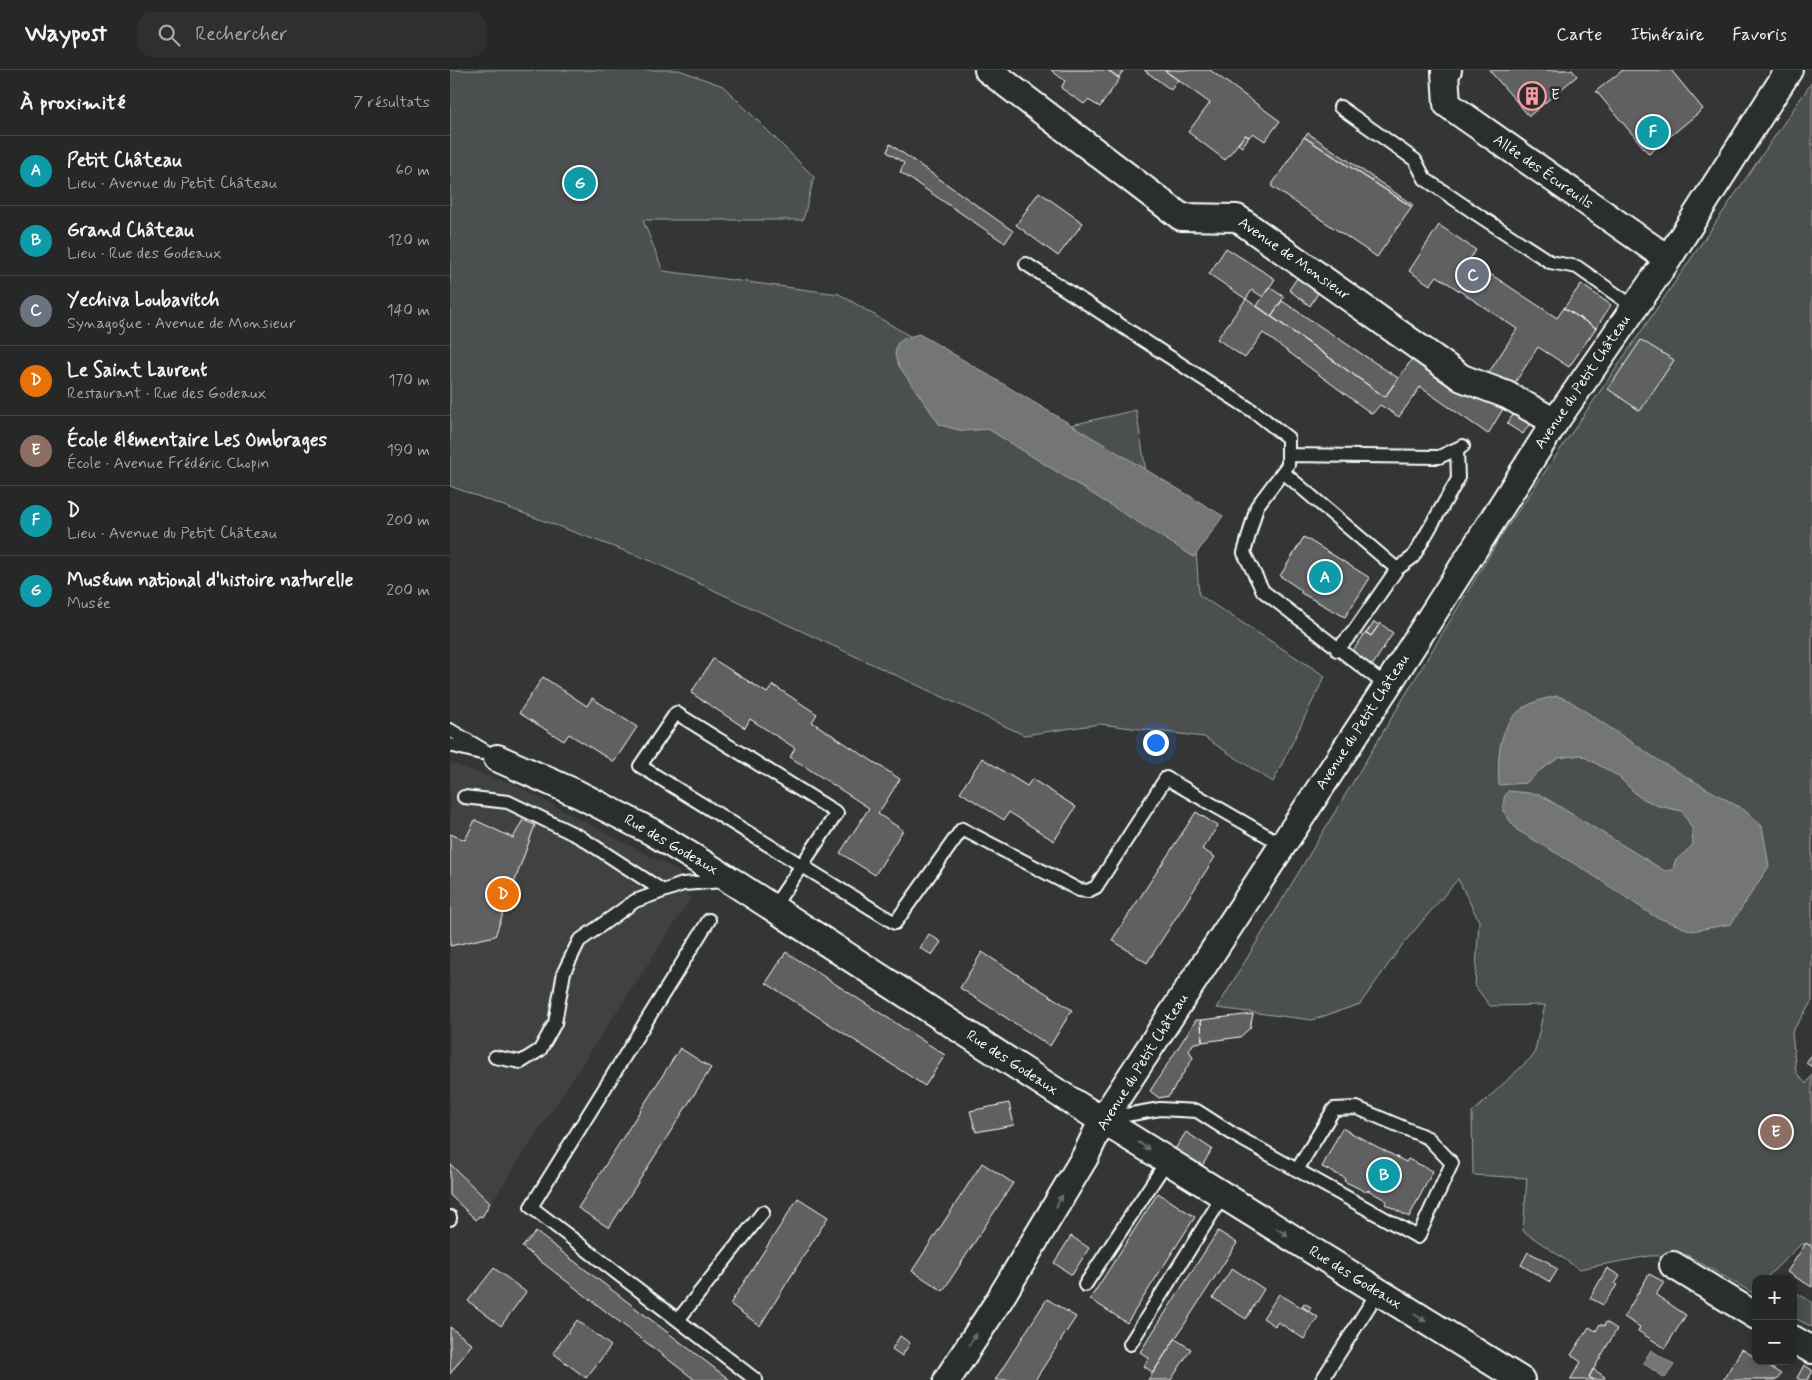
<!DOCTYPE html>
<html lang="fr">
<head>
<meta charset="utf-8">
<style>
  :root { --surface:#262828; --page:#2e3030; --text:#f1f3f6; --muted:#a4a6a8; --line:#424445; --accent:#ea580c }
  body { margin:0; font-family:Mynerve,sans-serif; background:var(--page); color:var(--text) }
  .controls { position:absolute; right:15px; bottom:15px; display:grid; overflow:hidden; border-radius:10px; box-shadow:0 2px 8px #0003 }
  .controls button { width:45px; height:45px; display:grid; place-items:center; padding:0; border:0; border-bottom:1px solid var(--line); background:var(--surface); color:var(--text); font:25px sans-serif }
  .you { position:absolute; left:705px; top:672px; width:18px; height:18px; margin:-12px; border:4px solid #fff; border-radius:50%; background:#1a73e8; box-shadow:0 0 0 8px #1a73e833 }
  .badge { display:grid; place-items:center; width:32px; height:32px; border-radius:50%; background:var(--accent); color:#fff; font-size:16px; font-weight:700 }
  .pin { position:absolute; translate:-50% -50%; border:2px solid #fff; box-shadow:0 1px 5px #0006 }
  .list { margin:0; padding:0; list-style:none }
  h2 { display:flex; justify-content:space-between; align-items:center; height:65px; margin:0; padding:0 20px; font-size:21px }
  h2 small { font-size:16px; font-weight:400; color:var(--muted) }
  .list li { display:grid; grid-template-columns:32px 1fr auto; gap:15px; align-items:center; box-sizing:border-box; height:70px; padding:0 20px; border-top:1px solid var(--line) }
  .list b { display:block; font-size:19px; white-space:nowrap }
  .list p { margin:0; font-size:16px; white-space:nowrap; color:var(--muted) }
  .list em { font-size:16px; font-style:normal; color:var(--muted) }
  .icon { flex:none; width:28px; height:28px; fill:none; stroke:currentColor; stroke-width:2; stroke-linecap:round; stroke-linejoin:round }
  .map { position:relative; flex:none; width:1362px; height:1310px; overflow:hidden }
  header { display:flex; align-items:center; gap:30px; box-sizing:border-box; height:70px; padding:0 25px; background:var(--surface); border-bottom:1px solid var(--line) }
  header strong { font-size:24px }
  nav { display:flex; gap:28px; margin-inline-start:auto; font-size:18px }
  .search { width:350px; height:45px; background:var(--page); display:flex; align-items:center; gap:12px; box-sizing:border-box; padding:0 18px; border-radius:15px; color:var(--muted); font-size:19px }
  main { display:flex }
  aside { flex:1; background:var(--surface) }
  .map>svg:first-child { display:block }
  .built { fill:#404243 }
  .green { fill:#4c4f50; stroke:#a6a7a8 }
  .water { fill:#737576; stroke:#abacad }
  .building { fill:#5f6162; stroke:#fff }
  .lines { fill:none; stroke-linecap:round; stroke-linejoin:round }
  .lane-casing { stroke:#fff; stroke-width:16 }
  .street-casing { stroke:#fff; stroke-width:30 }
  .lane { stroke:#2a2d2e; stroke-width:12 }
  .street { stroke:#2a2d2e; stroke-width:26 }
  .oneway { fill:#6a6c6d }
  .labels { text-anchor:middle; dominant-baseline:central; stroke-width:5; stroke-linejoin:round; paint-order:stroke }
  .poi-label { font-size:15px; fill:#fff; stroke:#2a2d2e; text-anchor:start }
  .street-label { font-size:15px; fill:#fff; stroke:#2a2d2e }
</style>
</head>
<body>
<header>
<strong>Waypost</strong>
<div class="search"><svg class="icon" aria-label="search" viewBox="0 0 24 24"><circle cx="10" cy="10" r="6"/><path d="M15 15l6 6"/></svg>Rechercher</div>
<nav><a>Carte</a><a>Itinéraire</a><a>Favoris</a></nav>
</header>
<main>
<aside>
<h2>À proximité<small>7 résultats</small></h2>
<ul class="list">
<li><span class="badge" style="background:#0f9aa8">A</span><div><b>Petit Château</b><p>Lieu · Avenue du Petit Château</p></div><em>60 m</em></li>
<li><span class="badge" style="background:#0f9aa8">B</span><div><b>Grand Château</b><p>Lieu · Rue des Godeaux</p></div><em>120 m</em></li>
<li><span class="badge" style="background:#6b7280">C</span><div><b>Yechiva Loubavitch</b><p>Synagogue · Avenue de Monsieur</p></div><em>140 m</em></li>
<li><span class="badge" style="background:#e8710a">D</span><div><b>Le Saint Laurent</b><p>Restaurant · Rue des Godeaux</p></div><em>170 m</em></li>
<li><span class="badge" style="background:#8d6e63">E</span><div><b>École élémentaire Les Ombrages</b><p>École · Avenue Frédéric Chopin</p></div><em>190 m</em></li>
<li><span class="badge" style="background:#0f9aa8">F</span><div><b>D</b><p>Lieu · Avenue du Petit Château</p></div><em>200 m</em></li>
<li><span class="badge" style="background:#0f9aa8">G</span><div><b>Muséum national d'histoire naturelle</b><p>Musée</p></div><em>200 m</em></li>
</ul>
</aside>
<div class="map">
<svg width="1362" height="1310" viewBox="0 0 1362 1310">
  <rect width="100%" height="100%" fill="#333536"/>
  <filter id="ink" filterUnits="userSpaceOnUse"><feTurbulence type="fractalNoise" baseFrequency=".02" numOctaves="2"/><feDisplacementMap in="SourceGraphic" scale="10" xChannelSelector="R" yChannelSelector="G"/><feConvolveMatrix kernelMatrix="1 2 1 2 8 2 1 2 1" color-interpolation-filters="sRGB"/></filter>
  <g filter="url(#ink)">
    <!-- built -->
    <path class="built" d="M0,693L65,715L228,801L240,830L41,1133L0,1093Z"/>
    <!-- green -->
    <path class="green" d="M0,0H229L273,16L364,107L353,150H193L213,201L389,224L613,357L686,340L698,414L744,448L749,525L875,606L823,712L754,667L650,654L574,665L199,490L0,416Z
      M1362,12V931L1342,962L1346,1002L1356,1014L1362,1005V1175L1351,1174L1318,1206L1323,1209H1306V1225L1237,1185L1199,1186L1129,1199L1073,1161L1077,1108L1023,1105L1022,1043L1084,985L1095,935L1040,936L1025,916L1029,851L1008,809L953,874L910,934L862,950L767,938L1051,466Z
      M1343,1221L1362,1232V1257L1343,1247Z"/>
    <!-- water -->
    <path class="water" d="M469,264L490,276L773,446L744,487L538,359L513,361L490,355L449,296L445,285L447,274L455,268Z
      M1108,626L1120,631L1211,692L1294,740L1312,756L1319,796L1281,854L1242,861L1204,846L1135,800L1067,760L1053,741L1054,728L1058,721L1089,724L1215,801L1223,800L1225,791L1243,775L1242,758L1232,741L1208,736L1188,726L1168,706L1131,685L1109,688L1089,701L1076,713L1049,715C1046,666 1055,634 1108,626Z
      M1201,1280L1224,1295L1215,1308L1193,1293Z"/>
    <!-- building -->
    <path class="building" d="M601,0H657L670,8L650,37L638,30L634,34L611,18L615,11Z
      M659,0H674L668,8Z
      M694,0H714L728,10L721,20Z
      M714,0H760L830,51L815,71L803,63L799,67L795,65L775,90L738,62L760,33Z
      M1039,0H1122L1127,6L1079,46Z
      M1173,0H1221L1253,39L1199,84L1146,21Z
      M858,63L963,135L962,137L854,67Z
      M795,65L799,67L792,77L788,74Z
      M854,67L962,137L927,187L821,116Z
      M440,74L563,161L555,173L450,102L454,93L437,82Z
      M589,122L633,153L608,186L566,155Z
      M989,155L1026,180L1019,190L1107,248L1114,238L1146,258L1119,297L1088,277L1059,322L1034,310L1067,259L987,206L980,215L959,201Z
      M776,178L825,209L813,227L802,220L796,229L759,204Z
      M849,205L870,220L860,236L839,220Z
      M1131,214L1161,235L1146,258L1114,238Z
      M819,217L834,227L821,246L807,236Z
      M796,229L935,327L965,285L1056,334L1038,364L970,317L949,347L930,335L922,344L813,263L795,288L767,269Z
      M832,231L948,308L935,327L821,246Z
      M1191,270L1224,290L1190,341L1158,319Z
      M1066,340L1083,348L1073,364L1057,354Z
      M854,467L920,508L895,547L851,523V520L830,506Z
      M924,552L929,555L921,566L916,563Z
      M930,553L943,563L922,596L902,582L916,562L921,566Z
      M263,589L317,623L323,615L367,644L362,652L450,709L428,744L453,760L425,805L390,783L419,738L340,687L345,678L300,649L295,658L241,623Z
      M93,607L137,636L142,628L187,657L164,692L119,664L114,671L69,643Z
      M532,688L577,716L582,709L626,737L604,771L559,742L554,750L510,722Z
      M746,742L768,756L752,779L765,787L697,893L662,870Z
      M25,750L63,768L73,750L85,755L45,866L0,876V764L15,770Z
      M479,864L491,872L482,885L470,878Z
      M336,882L495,985L475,1016L316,913Z
      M532,882L622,940L600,976L510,918Z
      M803,944L800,958L790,967L752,972L751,950Z
      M746,950H751L752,972L744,973L739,980L743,988L719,1026L709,1028L700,1021Z
      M230,978L261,998L159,1158L128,1138Z
      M1362,984V997L1356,993Z
      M559,1033L564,1055L526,1062L520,1041Z
      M892,1058L956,1092L958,1089L983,1101L959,1147L935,1134L937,1131L918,1120L916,1122L894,1111L895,1108L872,1097Z
      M736,1062L762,1079L752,1096L725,1079Z
      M532,1093L563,1113L493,1221L462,1201Z
      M0,1094L40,1133L32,1147L29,1146L26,1150L0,1125Z
      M708,1123L745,1147L677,1253L640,1229Z
      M348,1128L378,1147L310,1256L280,1234Z
      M768,1161L787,1173L703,1303L694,1296L699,1288L690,1282Z
      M86,1162L280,1310H245L72,1177Z
      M621,1166L639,1178L622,1205L604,1193Z
      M1356,1173L1362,1177V1217L1337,1202Z
      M1078,1182L1100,1193V1195L1108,1199L1100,1212L1071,1195Z
      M44,1198L76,1222L51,1256L18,1231Z
      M782,1198L814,1219L796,1249L763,1228Z
      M1157,1198L1170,1206L1165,1214L1167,1215L1153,1235L1140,1228Z
      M1199,1204L1214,1212L1206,1225L1236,1245L1215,1278L1188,1261L1190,1257L1174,1247Z
      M829,1224L868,1247L854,1269L828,1252L825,1256L813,1248Z
      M597,1229L626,1247L585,1310H545Z
      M854,1233L861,1237L859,1241L852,1236Z
      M127,1250L161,1276L136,1308L103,1283Z
      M1156,1252L1167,1259L1139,1307L1144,1310H1120L1131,1292L1121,1285L1139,1257L1146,1261L1150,1254L1154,1256Z
      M0,1257L22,1274L0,1304Z
      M450,1266L460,1273L452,1286L442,1279Z
      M725,1269L741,1279L721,1310H698Z
      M1292,1279L1306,1288V1291H1311L1331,1304L1327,1310H1273Z
      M1354,1295L1362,1300V1303L1357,1310H1350L1347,1308Z
      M1143,1299L1155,1307L1153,1310H1144L1139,1307Z"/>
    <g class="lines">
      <defs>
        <path id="lane" d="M890,37L965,90L975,109L1022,141L1100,192L1127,197L1184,237
          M576,194L806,343L838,368V395L807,436L794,483L813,521L937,616
          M838,385L989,387L1013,376
          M833,402L947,499
          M887,580L904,561L947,499L963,487L1008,409L1007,379
          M0,660L47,688
          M0,675L31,683
          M14,727L58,732L130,767L213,821
          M323,838L387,743L226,643L190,696L445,853L512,759L629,820L638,821L646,817L716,708L833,775
          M259,850L81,1137L306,1310
          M45,987L71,992L90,980L105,953L114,902L129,871L185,831L233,814L273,811
          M653,1049L710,1039L747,1041L786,1066L968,1167L1002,1093L978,1068L907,1038L884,1039L847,1100
          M0,1147V1149
          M635,1215L717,1091
          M228,1250L313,1142
          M680,1274L773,1126
          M872,1310L928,1222"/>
        <path id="street" d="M538,0L731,147L787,148L1012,308L1057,325L1105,352
          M998,0L995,2L997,34L1218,189
          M47,688L128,724L202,762L280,810L610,1024L1071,1310
          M1223,1195L1306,1246
          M1343,1269L1362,1280
          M497,1310L548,1232L635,1087L653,1049L937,616L1105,352L1218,189L1339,0"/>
      </defs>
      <!-- lane casing -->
      <use href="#lane" class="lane-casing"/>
      <!-- street casing -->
      <use href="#street" class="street-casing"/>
      <!-- lane -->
      <use href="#lane" class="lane"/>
      <!-- street -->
      <use href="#street" class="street"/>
    </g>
    <!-- one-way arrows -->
    <defs><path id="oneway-solid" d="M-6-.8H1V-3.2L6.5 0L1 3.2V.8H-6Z" transform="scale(1.25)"/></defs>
    <g class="oneway">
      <use href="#oneway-solid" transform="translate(694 1076) rotate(34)"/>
      <use href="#oneway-solid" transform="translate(609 1131) rotate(-59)"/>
      <use href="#oneway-solid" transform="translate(832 1162) rotate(32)"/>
      <use href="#oneway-solid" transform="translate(970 1248) rotate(32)"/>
      <use href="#oneway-solid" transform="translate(523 1269) rotate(-57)"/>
    </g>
  </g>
  <!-- icons -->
  <defs>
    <symbol id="building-ring" viewBox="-11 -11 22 22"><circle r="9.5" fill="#2a2d2e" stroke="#ff9aa2" stroke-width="1.5"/><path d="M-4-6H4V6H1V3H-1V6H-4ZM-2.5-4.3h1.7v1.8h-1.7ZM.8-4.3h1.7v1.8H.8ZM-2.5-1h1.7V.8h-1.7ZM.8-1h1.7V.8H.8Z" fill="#ff9aa2"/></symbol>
  </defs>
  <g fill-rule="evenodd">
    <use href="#building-ring" x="1066" y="10" width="32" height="32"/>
  </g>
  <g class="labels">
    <!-- poi labels -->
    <g class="poi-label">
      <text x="1101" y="26">E</text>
    </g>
    <!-- street labels -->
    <g class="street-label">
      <text transform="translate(1093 102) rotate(35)">Allée des Écureuils</text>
      <text transform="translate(844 189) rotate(35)">Avenue de Monsieur</text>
      <text transform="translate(1133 312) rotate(-56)">Avenue du Petit Château</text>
      <text transform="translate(913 652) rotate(-57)">Avenue du Petit Château</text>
      <text transform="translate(221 775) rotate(30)">Rue des Godeaux</text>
      <text transform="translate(693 992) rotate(-58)">Avenue du Petit Château</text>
      <text transform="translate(562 993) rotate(33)">Rue des Godeaux</text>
      <text transform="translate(905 1208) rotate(32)">Rue des Godeaux</text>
    </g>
  </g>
</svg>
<div class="controls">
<button>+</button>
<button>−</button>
</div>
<div class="you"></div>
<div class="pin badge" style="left:875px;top:507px;background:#0f9aa8">A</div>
<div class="pin badge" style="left:934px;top:1105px;background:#0f9aa8">B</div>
<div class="pin badge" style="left:1023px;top:205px;background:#6b7280">C</div>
<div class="pin badge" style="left:53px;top:824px;background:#e8710a">D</div>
<div class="pin badge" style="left:1326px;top:1062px;background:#8d6e63">E</div>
<div class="pin badge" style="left:1203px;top:62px;background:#0f9aa8">F</div>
<div class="pin badge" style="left:130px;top:113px;background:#0f9aa8">G</div>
</div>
</main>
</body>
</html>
